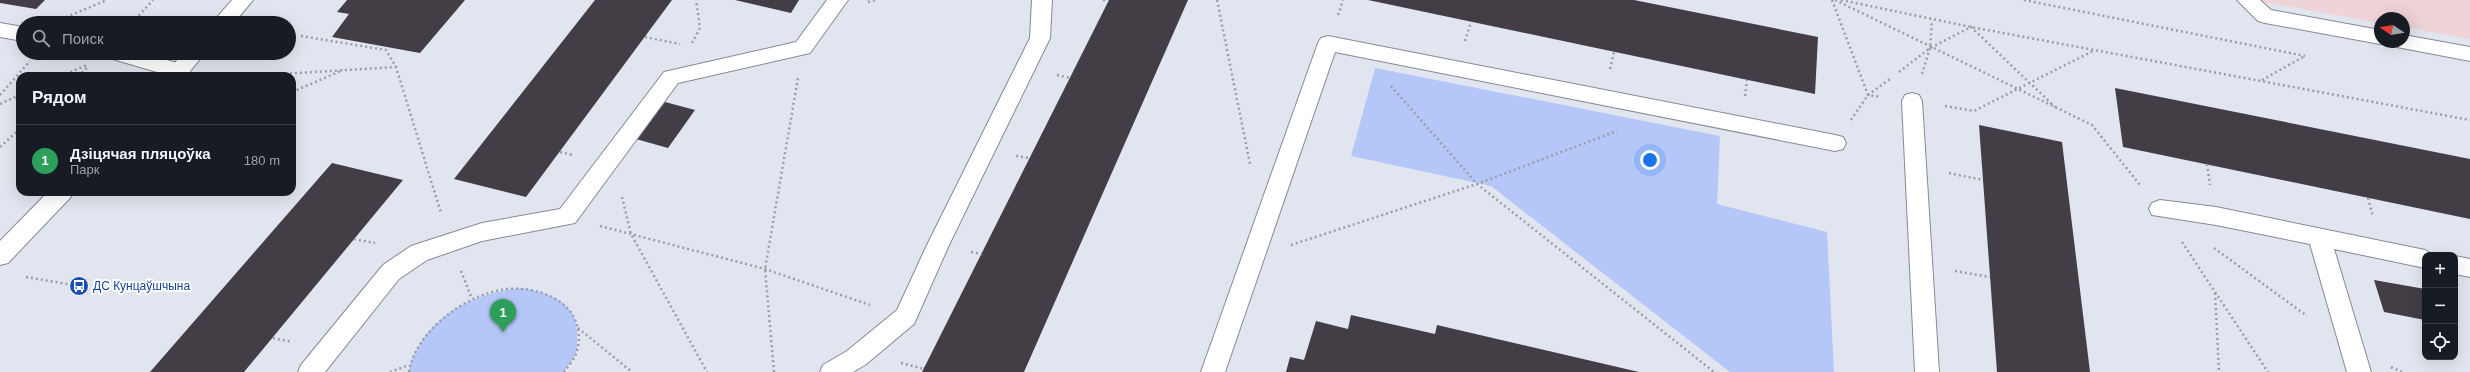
<!DOCTYPE html>
<html lang="ru">
<head>
<meta charset="utf-8">
<style>
  :root { --surface:#171b24; --page:#20242c; --text:#f1f3f6; --muted:#9ea1a6; --line:#363941; --accent:#d93025 }
  body { margin:0; font-family:Arial,sans-serif; background:var(--page); color:var(--text) }
  .controls { position:absolute; right:12px; bottom:12px; display:grid; overflow:hidden; border-radius:8px; box-shadow:0 4px 16px #0002 }
  .controls button { width:36px; height:36px; display:grid; place-items:center; padding:0; border:0; border-bottom:1px solid var(--line); background:var(--surface); color:var(--text); font:20px sans-serif }
  .compass { position:absolute; left:2374px; top:12px; width:36px; height:36px; border-radius:50%; background:var(--surface); box-shadow:0 4px 16px #0002; rotate:282deg }
  .you { position:absolute; left:1650px; top:160px; width:14px; height:14px; margin:-10px; border:3px solid #fff; border-radius:50%; background:#1a73e8; box-shadow:0 0 0 6px #1a73e833 }
  .badge { display:grid; place-items:center; width:26px; height:26px; border-radius:50%; background:var(--accent); color:#fff; font-size:13px; font-weight:700 }
  .pin { position:absolute; translate:-50% -33px; filter:drop-shadow(0 1px 2px #0008) }
  .pin::after { content:''; position:absolute; top:21px; width:14px; height:12px; background:inherit; clip-path:polygon(0 0,100% 0,50% 100%) }
  .list { margin:0; padding:0; list-style:none }
  h2 { display:flex; justify-content:space-between; align-items:center; height:52px; margin:0; padding:0 16px; font-size:17px }
  h2 small { font-size:13px; font-weight:400; color:var(--muted) }
  .list li { display:grid; grid-template-columns:26px 1fr auto; gap:12px; align-items:center; box-sizing:border-box; height:72px; padding:0 16px; border-top:1px solid var(--line) }
  .list b { display:block; font-size:15px; white-space:nowrap }
  .list p { margin:0; font-size:13px; white-space:nowrap; color:var(--muted) }
  .list em { font-size:13px; font-style:normal; color:var(--muted) }
  .icon { flex:none; width:22px; height:22px; fill:none; stroke:currentColor; stroke-width:2; stroke-linecap:round; stroke-linejoin:round }
  .map { position:relative; flex:none; width:2470px; height:372px; overflow:hidden }
  .search { position:absolute; background:var(--surface); box-shadow:0 4px 16px #0002; left:16px; top:16px; width:280px; height:44px; display:flex; align-items:center; gap:10px; box-sizing:border-box; padding:0 14px; border-radius:22px; color:var(--muted); font-size:15px }
  .panel { position:absolute; background:var(--surface); box-shadow:0 4px 16px #0002; left:16px; top:72px; width:280px; height:124px; border-radius:12px }
  .map>svg:first-child { display:block }
  .medical { fill:#eed3d7 }
  .green { fill:#b5c7f8 }
  .building { fill:#433d45 }
  .lines { fill:none; stroke-linecap:round; stroke-linejoin:round }
  .lane-casing { stroke:#868a94; stroke-width:2 }
  .secondary-casing { stroke:#868a94; stroke-width:2 }
  .path { stroke:#9b9ea6; stroke-width:2.5; stroke-dasharray:2 3; stroke-linecap:butt }
  .lane { fill:#fff; fill-rule:evenodd }
  .secondary { fill:#fff; fill-rule:evenodd }
  .labels { text-anchor:middle; dominant-baseline:central; stroke-width:4; stroke-linejoin:round; paint-order:stroke }
  .transit-label { font-size:12px; fill:#164399; stroke:#fff; text-anchor:start }
</style>
</head>
<body>
<div class="map">
<svg width="2470" height="372" viewBox="0 0 2470 372">
  <rect width="100%" height="100%" fill="#e1e5ef"/>
  <!-- medical -->
  <path class="medical" d="M2252,0H2470V39L2404,27V18H2380V23Z"/>
  <!-- green -->
  <path class="green" d="M1375,68L1720,136L1717,204L1827,232L1834,372H1730L1491,186L1351,156Z
    M522,288C548,292 579,303 577,335C577,340 578,348 576,353C573,360 568,366 564,372H409C409,363 413,357 417,349C438,310 479,292 522,288Z"/>
  <!-- building -->
  <path class="building" d="M0,0H45L36,9L0,3Z
    M347,0H465L420,53L332,37L349,14L337,12Z
    M595,0H672L526,197L454,179Z
    M735,0H799L791,13Z
    M1109,0H1188L1024,372H922Z
    M1368,0H1634L1818,37L1815,94Z
    M2115,88L2470,159V219L2123,147Z
    M665,102L695,110L668,148L636,139Z
    M1979,125L2062,142L2090,372H1997Z
    M332,163L403,180L244,372H150Z
    M2374,280L2425,289V320L2384,312Z
    M1351,315L1435,334L1437,325L1639,372H1286L1290,357L1304,360L1316,321L1348,329Z"/>
  <g class="lines">
    <defs>
      <path id="lane" d="M827,0H848L810,53L678,83L575,223L482,241L427,260L399,279L325,372H298L301,365L383,265L411,246L482,223L560,209L664,72L796,42Z
        M1032,0H1052L1050,38L949,245L914,324L865,365L853,372H820L823,365L847,351L897,310L927,245L1030,38Z
        M2237,0H2260L2271,10L2380,30V42H2387L2380,44L2265,23L2258,21Z
        M0,23L23,27V41L0,37Z
        M2404,35L2470,47V61L2397,47L2394,42H2404Z
        M1328,36L1835,135L1843,137L1846,143L1843,149L1835,151L1335,52L1225,372H1201L1318,43L1321,38Z
        M106,53H143L187,66L190,71L187,76H171L109,58Z
        M1912,93L1919,95L1922,101L1939,372H1915L1902,101L1905,95Z
        M2160,200L2216,207L2425,250L2434,255H2425V268L2334,249L2371,372H2347L2310,244L2216,225L2152,215L2149,209L2152,203Z
        M2455,256L2470,259V277L2455,274Z"/>
      <path id="secondary" d="M232,0H253L234,23H212Z
        M183,53H205L186,76H164Z
        M48,192H73L70,198L8,263L0,265V241Z"/>
    </defs>
    <!-- lane casing -->
    <use href="#lane" class="lane-casing"/>
    <!-- secondary casing -->
    <use href="#secondary" class="secondary-casing"/>
    <!-- path -->
    <path class="path" d="M1103,0L1109,1
      M1217,0L1250,164
      M1832,0L1868,95L1881,97
      M1835,0L2092,125L2140,185
      M1841,0L1971,27L2470,120
      M2024,0L2305,56
      M868,2L875,0
      M1338,15L1343,0
      M52,23L107,0
      M132,23L153,0
      M301,36L386,50L396,67L441,213
      M645,37L680,44
      M1465,41L1471,22
      M692,43L700,28L696,0
      M1610,69L1614,52
      M1899,72L1930,48L1971,27L2055,107
      M1922,74L1930,48L1932,20
      M265,75L396,67
      M1057,75L1070,78
      M61,76L87,65
      M78,76L88,67
      M2262,80L2305,56
      M1391,86L1477,184L1714,372
      M292,92L343,70
      M0,95L30,61
      M1745,96L1747,80
      M0,104L20,95
      M1945,106L1974,111L2095,50
      M1851,120L1868,95L1890,79
      M0,147L20,129
      M560,152L573,155
      M1016,156L1029,158
      M2207,164L2210,185
      M1949,173L1983,180
      M622,197L631,234L707,372
      M2368,198L2373,217
      M600,226L765,269L870,305
      M354,239L375,243
      M2182,242L2268,372
      M1291,245L1477,184L1617,131
      M2214,248L2307,316
      M971,252L982,254
      M461,271L472,299
      M1955,271L1990,277
      M26,277L79,286
      M2215,293L2219,372
      M578,328L632,372
      M273,338L292,342
      M901,363L924,369
      M2391,367L2402,372
      M390,372L409,365
      M409,372C412,353 423,338 436,325C454,308 475,295 500,290C539,283 589,304 577,351C575,359 568,366 564,372
      M774,372L765,269L798,78"/>
    <!-- lane -->
    <use href="#lane" class="lane"/>
    <!-- secondary -->
    <use href="#secondary" class="secondary"/>
  </g>
  <!-- icons -->
  <defs>
    <symbol id="bus-disc" viewBox="-11 -11 22 22"><circle r="9.5" fill="#1a4fb4" stroke="#fff"/><path d="M-5-6H5V4H4V6H2V4H-2V6H-4V4H-5ZM-3.5-4V0h7V-4ZM-3.5 1.2v1.5H-2V1.2ZM2 1.2v1.5H3.5V1.2Z" fill="#fff"/></symbol>
  </defs>
  <g fill-rule="evenodd">
    <use href="#bus-disc" x="68" y="275" width="22" height="22"/>
  </g>
  <g class="labels">
    <!-- transit labels -->
    <g class="transit-label">
      <text x="93" y="286">ДС Кунцаўшчына</text>
    </g>
  </g>
</svg>
<div class="controls">
<button>+</button>
<button>−</button>
<button><svg class="icon" aria-label="locate" viewBox="0 0 24 24"><circle cx="12" cy="12" r="6"/><path d="M12 2v4M12 18v4M2 12h4M18 12h4"/></svg></button>
</div>
<svg class="compass" viewBox="-18 -18 36 36"><path d="M0-13l5 13h-10z" fill="#e53935"/><path d="M0 13l5-13h-10z" fill="#9ea1a6"/></svg>
<div class="you"></div>
<div class="pin badge" style="left:503px;top:332px;background:#2e9e5b">1</div>
<div class="search"><svg class="icon" aria-label="search" viewBox="0 0 24 24"><circle cx="10" cy="10" r="6"/><path d="M15 15l6 6"/></svg>Поиск</div>
<section class="panel">
<h2>Рядом<small></small></h2>
<ul class="list">
<li><span class="badge" style="background:#2e9e5b">1</span><div><b>Дзіцячая пляцоўка</b><p>Парк</p></div><em>180 m</em></li>
</ul>
</section>
</div>
</body>
</html>
